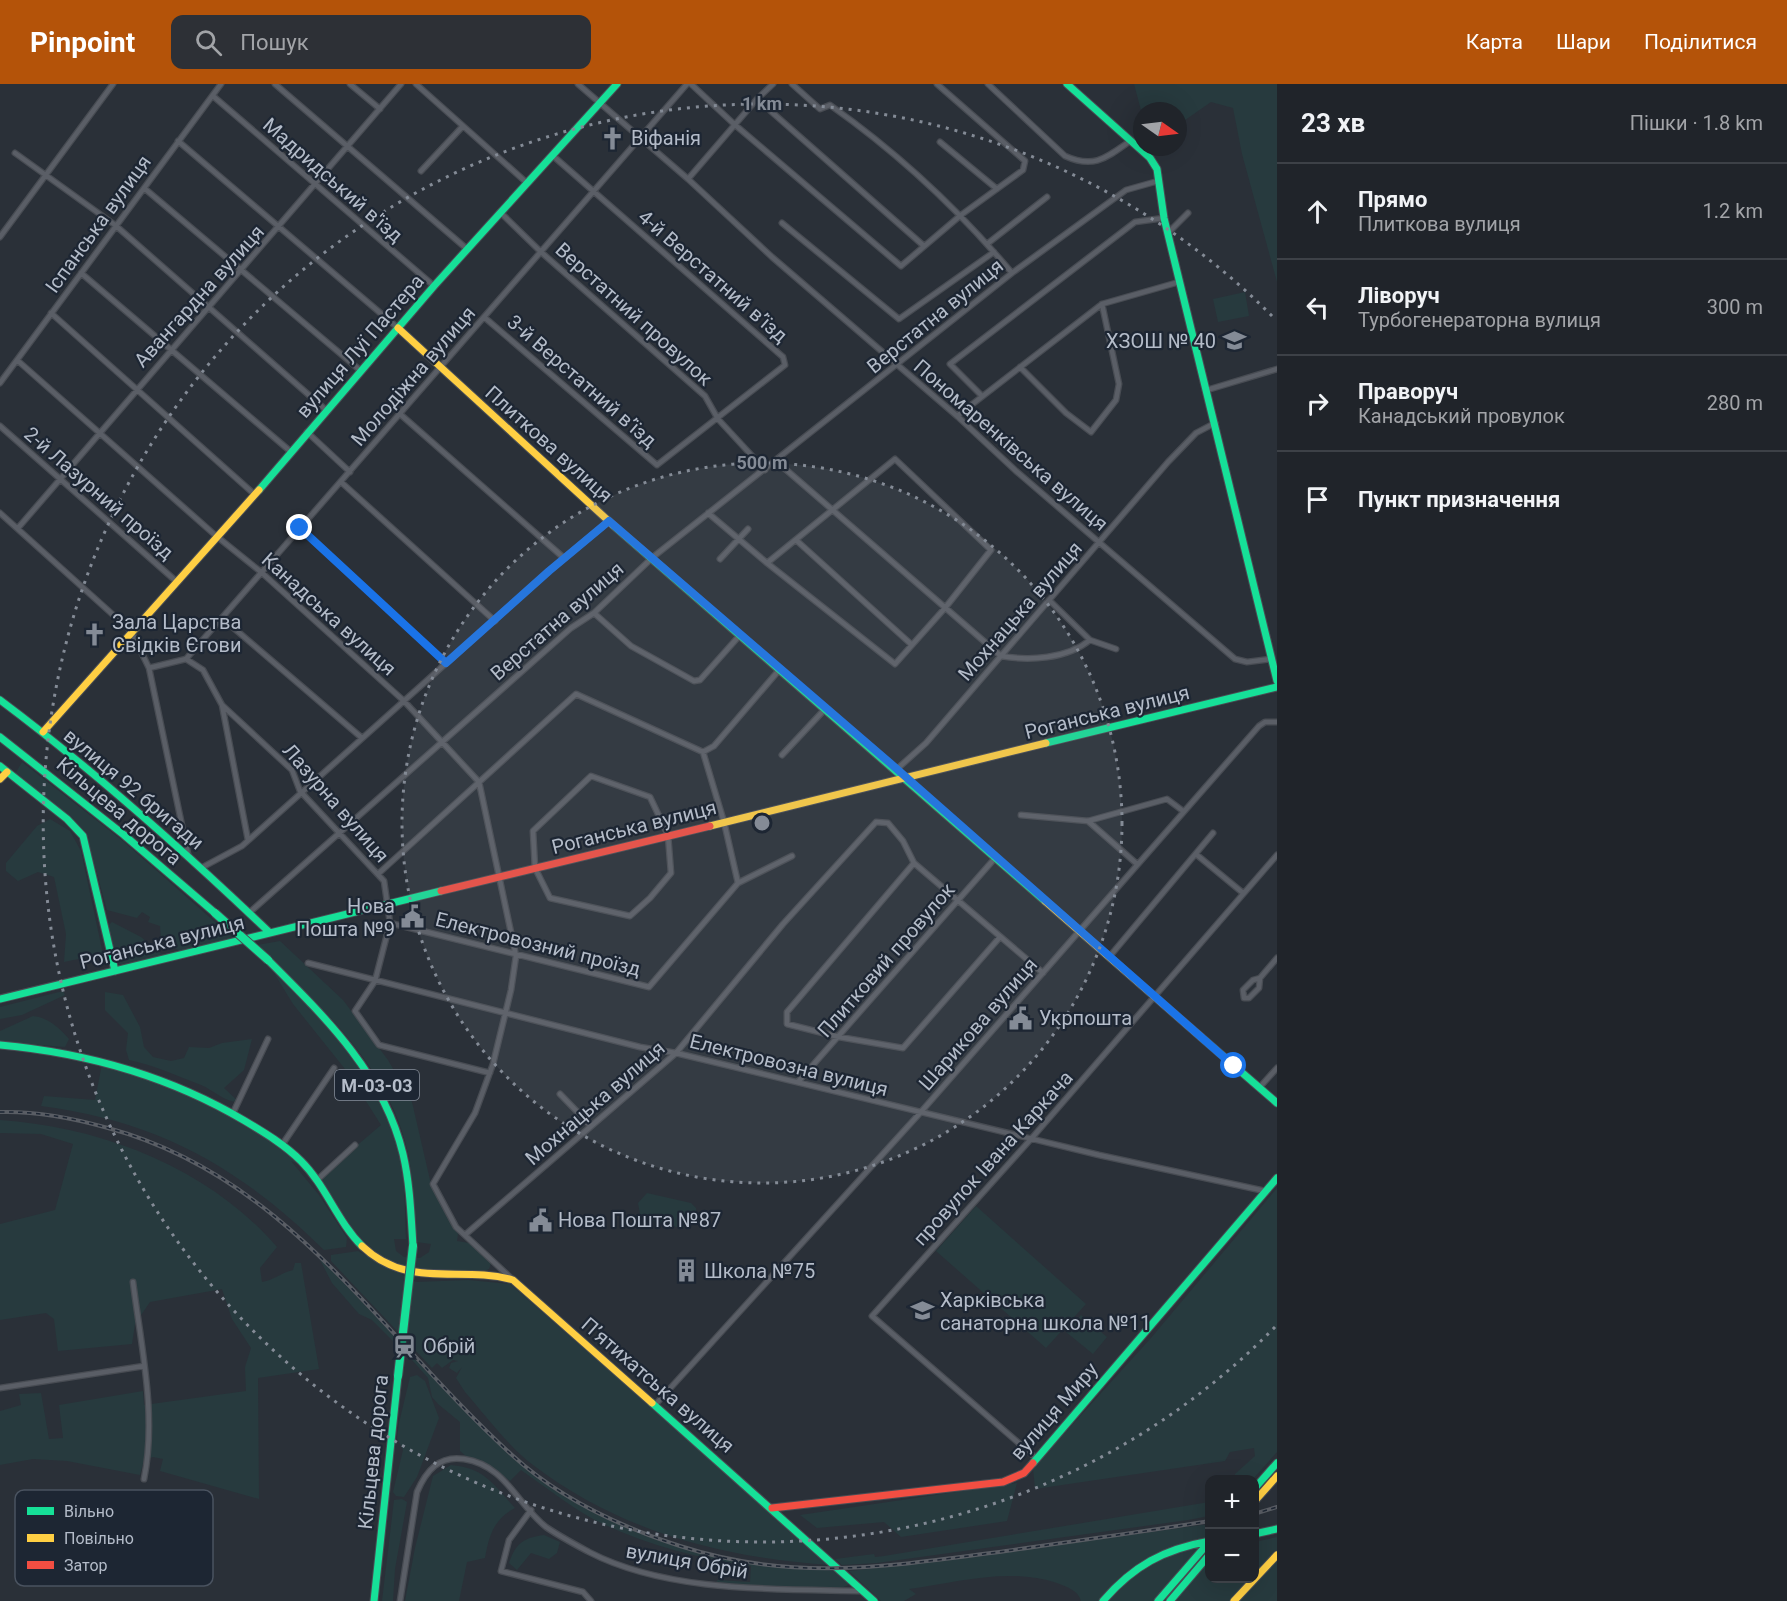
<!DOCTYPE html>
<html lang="uk">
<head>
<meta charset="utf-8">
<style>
  :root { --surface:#20242a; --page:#2d3036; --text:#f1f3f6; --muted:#a2a4a8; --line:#3d4147; --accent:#b45309 }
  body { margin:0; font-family:Roboto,sans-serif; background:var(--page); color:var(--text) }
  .controls { position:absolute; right:18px; bottom:18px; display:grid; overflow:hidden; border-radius:12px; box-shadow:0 6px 24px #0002 }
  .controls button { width:54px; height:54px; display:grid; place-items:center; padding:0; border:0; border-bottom:2px solid var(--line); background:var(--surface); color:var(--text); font:30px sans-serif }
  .compass { position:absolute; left:1133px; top:18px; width:54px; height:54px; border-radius:50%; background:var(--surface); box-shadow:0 6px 24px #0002; rotate:104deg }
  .stop { position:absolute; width:18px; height:18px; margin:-14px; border:4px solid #1a73e8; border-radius:50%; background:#fff }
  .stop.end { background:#1a73e8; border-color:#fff; box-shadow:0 2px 6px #0008 }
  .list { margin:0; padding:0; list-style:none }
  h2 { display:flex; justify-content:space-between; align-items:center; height:78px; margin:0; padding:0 24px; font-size:26px }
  h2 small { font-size:20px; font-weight:400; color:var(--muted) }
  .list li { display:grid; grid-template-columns:39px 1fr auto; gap:18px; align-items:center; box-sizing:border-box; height:96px; padding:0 24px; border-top:2px solid var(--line) }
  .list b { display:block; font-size:22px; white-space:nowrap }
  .list p { margin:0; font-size:20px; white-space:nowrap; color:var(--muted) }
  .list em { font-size:20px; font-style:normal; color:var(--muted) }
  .icon { flex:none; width:33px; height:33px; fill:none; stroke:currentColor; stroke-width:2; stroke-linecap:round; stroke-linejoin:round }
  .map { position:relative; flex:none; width:1277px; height:1517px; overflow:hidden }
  header { display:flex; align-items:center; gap:36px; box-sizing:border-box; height:84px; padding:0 30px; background:var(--accent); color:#fff }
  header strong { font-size:28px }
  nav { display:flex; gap:33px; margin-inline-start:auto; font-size:21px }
  .search { width:420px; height:54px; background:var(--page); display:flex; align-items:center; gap:15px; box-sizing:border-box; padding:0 21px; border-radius:12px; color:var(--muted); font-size:22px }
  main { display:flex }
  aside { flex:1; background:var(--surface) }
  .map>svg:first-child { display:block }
  .green { fill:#273a3e }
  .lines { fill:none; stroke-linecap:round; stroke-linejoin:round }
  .street-casing { stroke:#484c53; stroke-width:7 }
  .fast-casing { stroke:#484c53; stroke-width:9 }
  .slow-casing { stroke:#484c53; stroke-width:9 }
  .jam-casing { stroke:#484c53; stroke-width:9 }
  .street { stroke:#5a5e66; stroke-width:4.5 }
  .fast { stroke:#16e098; stroke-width:7 }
  .slow { stroke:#ffcf43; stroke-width:7 }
  .jam { stroke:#f24e42; stroke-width:7 }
  .rail-casing { stroke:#595d64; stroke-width:4 }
  .rail { stroke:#1d2633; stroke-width:1.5; stroke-dasharray:4.5; stroke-linecap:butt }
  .fast-bridge-casing { stroke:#474c53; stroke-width:10; stroke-linecap:butt }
  .fast-bridge { stroke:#16e098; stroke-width:8 }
  .route { stroke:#1a73e8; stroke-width:8 }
  .ring { fill:none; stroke:#848b96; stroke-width:3; stroke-dasharray:3 6 }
  .labels { text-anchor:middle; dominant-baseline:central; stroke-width:4.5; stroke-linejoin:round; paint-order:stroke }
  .shield { fill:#1d2633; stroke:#878f9c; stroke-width:1.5 }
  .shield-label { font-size:18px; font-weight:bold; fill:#b4bcc9 }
  .poi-label { font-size:20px; fill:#b4bcc9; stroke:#1d2633; text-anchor:start }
  .street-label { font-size:20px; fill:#b4bcc9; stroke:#1d2633 }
  .key { fill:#1d2633; stroke:#4a5360; stroke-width:1.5 }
  .key-label { font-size:16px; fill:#b4bcc9 }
  .centre { fill:#848b96; stroke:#1d2633; stroke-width:3 }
  .ring-label { font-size:18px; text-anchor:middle; font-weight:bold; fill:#848b96; stroke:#1d2633; stroke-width:4.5; stroke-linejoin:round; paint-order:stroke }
</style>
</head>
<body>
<header>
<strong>Pinpoint</strong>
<div class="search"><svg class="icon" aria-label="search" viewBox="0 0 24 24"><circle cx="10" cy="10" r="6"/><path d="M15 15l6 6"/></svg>Пошук</div>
<nav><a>Карта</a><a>Шари</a><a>Поділитися</a></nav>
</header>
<main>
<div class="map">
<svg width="1277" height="1517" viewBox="0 0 1277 1517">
  <rect width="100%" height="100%" fill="#2a3038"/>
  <!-- green -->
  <path class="green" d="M1134,0H1277V198L1242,70L1233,24L1211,18L1178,41V27H1142V30Z
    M1245,208L1249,232L1218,238L1213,215Z
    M22,678L123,757L233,854L180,867L161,856L160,842L148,838L150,833L142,828L137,834L107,826L86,750L15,690Z
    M50,735L70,747L81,767L103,870L64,878L66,850L54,793L38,788L18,797L6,787V779L37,742Z
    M112,838L141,853L163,871L119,881L108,842Z
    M280,857L343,916L388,976L412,1018L430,1096L458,1150L457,1157L469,1159L491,1179L489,1185C480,1190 467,1188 457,1189C385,1197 351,1150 320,1093L381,1041L349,990L293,920L274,889C331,943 389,1001 402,1082C405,1106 405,1131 406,1155H394L396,1167L404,1173L420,1174L429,1168L431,1160L416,1158C415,1132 414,1106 410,1080C395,986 321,924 257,861Z
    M63,907L65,911L22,931L0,935V923Z
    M105,908L123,911L140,943L144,963L153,973L171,977L184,974L189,963L209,964L222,959L252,955L244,986L224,1004L239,1018C226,1019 213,1006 201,1001C177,992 154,981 129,976L126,966L128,949L105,926Z
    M33,932C47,933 60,944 69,955L65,963L0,958V947Z
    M102,980C182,1004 238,1031 304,1082L291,1077L319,1111L347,1154L346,1163L324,1166C241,1084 158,1037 41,1022L44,1012L95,1016Z
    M0,1036C102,1043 209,1084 277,1163L260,1184L262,1198C274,1196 281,1189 293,1186L295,1179H301L319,1285L258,1294L259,1415L160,1387L163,1375L153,1373L144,1376L140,1391L67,1377L33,1375L0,1381V1327L21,1321L19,1310L41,1309L49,1355L63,1354L59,1321L143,1307L144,1321L246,1307L245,1283L251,1264L232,1235L222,1205L150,1218L135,1240L132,1260L58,1267L54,1235L46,1229L0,1236V1140L55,1126L73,1060L41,1050L0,1049Z
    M1277,1104V1368L1253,1395H1235V1390L1255,1372L1254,1364L1230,1368L1225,1377L1035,1405L1033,1384L1151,1254Z
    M647,1109L691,1119L696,1124C699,1157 662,1139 644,1134L640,1130L638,1119Z
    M976,1122L1086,1220L1046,1264L936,1167Z
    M358,1167L416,1198L468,1196L510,1200L831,1481C724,1474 621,1448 533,1381C509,1363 485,1331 465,1308L456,1294L462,1283L457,1289L449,1284L451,1279L458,1277L453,1276L442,1284L437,1279L432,1284L331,1177V1171Z
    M318,1172L508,1370L556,1406L602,1432L678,1463L773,1482L837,1487L849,1498L848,1501C835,1511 738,1500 716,1498L718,1496L750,1498L751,1482C697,1474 642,1460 593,1435C568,1421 544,1402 521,1386L510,1397L491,1382L467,1373L460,1367V1338L438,1320L432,1313L428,1294L412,1276L372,1236L359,1230L332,1199Z
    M1081,1231L1107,1253L1093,1270L1066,1248Z
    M417,1291L425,1297L439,1334L417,1393L404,1413L396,1412L393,1408L403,1366L397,1354L399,1339L410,1293Z
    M451,1381C485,1384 493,1400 515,1424C494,1435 489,1451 485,1474L467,1478L459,1517H405L415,1464L433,1392Z
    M1017,1399L1007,1437L901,1453L884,1438L817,1444L800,1431Z
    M402,1415L407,1418L395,1485L393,1517H382L394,1416Z
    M1209,1418V1432L1188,1436L877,1479L842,1481L835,1475L874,1470L875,1473L884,1472Z
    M1209,1440L1210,1494H1254L1255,1458L1277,1453V1517H1081C1078,1506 1067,1503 1057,1499C1009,1483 958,1498 909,1505L916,1510L904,1517H881L849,1487L947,1476Z
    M544,1451L560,1458L557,1469L549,1475L531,1469L517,1486L509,1479C516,1459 523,1454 544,1451Z"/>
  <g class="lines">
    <defs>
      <path id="street" d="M275,0L467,165
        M350,0L380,25
        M416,0L527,99
        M578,0L688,95L772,173L957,332L1016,387L1235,575L1247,578L1271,575
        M691,0L734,40L901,182L961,131L1023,86L1025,77L937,0
        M792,0L820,25L830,21C898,69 959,126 1012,189
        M988,0L1065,72C1094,85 1106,74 1130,57
        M213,12L434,202
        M757,15L924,162
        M178,57L398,244
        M940,58L997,105
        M15,69L115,141L326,326
        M421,87L463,42
        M688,95L757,15L773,0
        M144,104L361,287
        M500,128L541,168L705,312L718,335L765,386
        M782,139L899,235L994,168
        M1168,149L1188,129
        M0,153L113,0
        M987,160L1047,113
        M81,189L290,367
        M51,229L254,410
        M484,233L657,381L785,281L783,273L552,71
        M17,276L215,451L261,488L404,617L479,698L516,872L511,906L493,980L475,1029L433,1100L456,1143L511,1194
        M1020,283L1066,329L1091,348L1116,316L1119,300L1102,220
        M0,299L221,0
        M1207,306L1277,285
        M981,311L950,280L1135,138L1164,134
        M400,330L564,474
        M957,332L1102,220L1179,198
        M0,342L177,498
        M307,348L350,388
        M895,375L991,466L945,524L895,580L767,479Z
        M776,377L1001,572C1029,577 1067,575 1090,556L1116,565
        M341,398L495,537
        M0,429L131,547L149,584L188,770
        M708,429L767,479
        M18,444L401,0
        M300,444L446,579
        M796,456L912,561
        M720,475L748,445
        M1049,516L1090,556
        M594,529L631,562L694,597L700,596L740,551
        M222,534L362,654
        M186,575L203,586L222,621L292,686L300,707L384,797L390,839L375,897L355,927L379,961L490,989
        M149,584L186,575L687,0
        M222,621L248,756
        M703,668L714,662L780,585
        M782,671L826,624
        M897,685L926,659L1168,378L1196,349L1215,339
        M591,692L650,713L668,751L671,789L650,814L630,832L550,814L535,784L533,747Z
        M1021,731L1088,737L1167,715L1183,727
        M1088,737L1137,780
        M1197,771L1243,809
        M201,784L242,762L549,487L609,437
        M378,790L576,610L703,668L724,738L738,799L649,903L390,839
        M738,799L792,772
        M250,828L571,544L594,529L653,473L1012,189L1126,106L1158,97
        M1000,853L903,964L839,953L787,940V928L914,779L1043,889
        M1110,872L1213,749
        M308,879L640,963L676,969L1099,1071L1265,1107
        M1260,894L1259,904L1249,914H1244L1243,906L1253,896L1260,894L1277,874
        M798,998L996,773
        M1259,1004L1277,984
        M560,1010L591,1042
        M233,1029L268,955
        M282,1061L334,984
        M317,1096L355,1061
        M466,1150L676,969L783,840L876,738L888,739L903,757L914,779
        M133,1198C141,1262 157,1331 144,1395
        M0,1304L144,1282
        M655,1321L920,1029L1259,642L1265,638H1277
        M1036,1374L872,1232L1031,1055L1277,771
        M531,1426L509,1456L501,1487L583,1508L591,1517
        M400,1517L417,1408C426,1387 439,1371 464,1375C505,1381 517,1420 546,1443C559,1452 576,1461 589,1468C668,1509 777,1505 863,1507"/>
      <path id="fast" d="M1067,0L1150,74L1157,85L1164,134L1277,597
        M259,406L434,202L617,0
        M613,441L1045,817
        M0,616C95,687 183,766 269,848
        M0,653L124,751L215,829
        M1046,659L1277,603
        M0,682L67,735L83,752L115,887
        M268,876C325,933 384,990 403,1070C410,1100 411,1131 413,1162
        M0,915L441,807
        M1201,953L1277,1019
        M0,961C88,969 169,992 245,1037C265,1049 285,1061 301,1077C326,1102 337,1137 362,1162
        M652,1319L874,1517
        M1033,1379L1277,1094
        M1254,1405L1277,1379
        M1254,1450L1277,1445
        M374,1517L398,1292
        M1103,1517C1133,1482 1164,1465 1210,1457
        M1158,1517L1210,1457
        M1170,1517L1210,1470"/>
      <path id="slow" d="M398,244L613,441
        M43,648L259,406
        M0,695L7,688
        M710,742L1046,659
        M1045,817L1201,953
        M362,1162C408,1206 460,1181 513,1196L652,1319
        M1254,1418L1277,1392
        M1234,1517L1277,1471"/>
      <path id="jam" d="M441,807L710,742
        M772,1424L1003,1398L1024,1389L1033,1379"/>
    </defs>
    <!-- street casing -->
    <use href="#street" class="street-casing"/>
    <!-- fast casing -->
    <use href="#fast" class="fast-casing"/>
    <!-- slow casing -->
    <use href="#slow" class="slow-casing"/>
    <!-- jam casing -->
    <use href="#jam" class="jam-casing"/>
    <!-- street -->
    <use href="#street" class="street"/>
    <!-- fast -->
    <use href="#fast" class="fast"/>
    <!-- slow -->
    <use href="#slow" class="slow"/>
    <!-- jam -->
    <use href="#jam" class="jam"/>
    <defs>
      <path id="rail" d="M0,1028C37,1027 73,1034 108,1044C289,1093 381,1252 512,1371C559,1414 621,1443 680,1462C795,1499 891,1482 1006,1467C1074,1457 1142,1448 1210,1437
        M1254,1430L1277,1423"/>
    </defs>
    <!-- rail casing -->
    <use href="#rail" class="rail-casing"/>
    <!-- rail -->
    <use href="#rail" class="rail"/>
    <defs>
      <path id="fast-bridge" d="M215,829L268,876
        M398,1292L413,1162"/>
    </defs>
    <!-- fast-bridge casing -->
    <use href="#fast-bridge" class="fast-bridge-casing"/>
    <!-- fast-bridge -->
    <use href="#fast-bridge" class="fast-bridge"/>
  </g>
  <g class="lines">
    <!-- route -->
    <path class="route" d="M300,444L446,579L549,487L609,437L890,679L1234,982"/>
  </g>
  <!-- distance rings -->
  <circle cx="762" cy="739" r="360" fill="#848b96" fill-opacity=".12"/>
  <g class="ring">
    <circle cx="762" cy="739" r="360"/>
    <path d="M1275 1243A719 719 0 1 1 1275 235"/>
  </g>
  <!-- icons -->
  <defs>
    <symbol id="church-bare" viewBox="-9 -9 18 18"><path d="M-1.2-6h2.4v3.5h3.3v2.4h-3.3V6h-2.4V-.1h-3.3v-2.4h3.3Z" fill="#848b96" stroke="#1d2633" stroke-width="2.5" paint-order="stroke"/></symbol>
    <symbol id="school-bare" viewBox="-9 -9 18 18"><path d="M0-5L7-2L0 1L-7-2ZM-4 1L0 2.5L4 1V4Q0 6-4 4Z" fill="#848b96" stroke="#1d2633" stroke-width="2.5" paint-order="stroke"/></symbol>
    <symbol id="civic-bare" viewBox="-9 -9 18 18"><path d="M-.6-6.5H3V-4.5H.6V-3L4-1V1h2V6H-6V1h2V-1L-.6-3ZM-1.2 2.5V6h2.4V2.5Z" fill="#848b96" stroke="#1d2633" stroke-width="2.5" paint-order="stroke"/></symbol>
    <symbol id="building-bare" viewBox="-9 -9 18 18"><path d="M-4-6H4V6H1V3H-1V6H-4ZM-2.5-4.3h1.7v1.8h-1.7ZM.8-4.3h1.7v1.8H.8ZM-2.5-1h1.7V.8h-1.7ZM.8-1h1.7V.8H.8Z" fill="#848b96" stroke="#1d2633" stroke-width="2.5" paint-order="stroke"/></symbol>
    <symbol id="station-bare" viewBox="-9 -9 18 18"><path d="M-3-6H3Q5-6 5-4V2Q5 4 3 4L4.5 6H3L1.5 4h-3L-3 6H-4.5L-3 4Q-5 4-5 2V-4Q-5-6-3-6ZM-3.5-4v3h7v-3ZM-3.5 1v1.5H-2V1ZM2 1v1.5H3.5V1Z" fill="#848b96" stroke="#1d2633" stroke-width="2.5" paint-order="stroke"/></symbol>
  </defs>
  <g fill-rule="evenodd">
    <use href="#church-bare" x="596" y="38" width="33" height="33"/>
    <use href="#school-bare" x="1218" y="240" width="33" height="33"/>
    <use href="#church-bare" x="78" y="534" width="33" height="33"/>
    <use href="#civic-bare" x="396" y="816" width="33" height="33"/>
    <use href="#civic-bare" x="1004" y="918" width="33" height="33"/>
    <use href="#civic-bare" x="524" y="1120" width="33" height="33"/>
    <use href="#building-bare" x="670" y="1170" width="33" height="33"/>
    <use href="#school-bare" x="906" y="1210" width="33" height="33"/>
    <use href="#station-bare" x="388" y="1246" width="33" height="33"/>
  </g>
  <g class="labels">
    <!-- shield labels -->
    <rect class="shield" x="335" y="986" width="84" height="30" rx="4.5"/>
    <g class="shield-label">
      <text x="377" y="1001">М-03-03</text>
    </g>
    <!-- poi labels -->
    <g class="poi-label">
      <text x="631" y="54">Віфанія</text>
      <text x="1216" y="257" text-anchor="end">ХЗОШ № 40</text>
      <text x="112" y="538">Зала Царства<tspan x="112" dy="23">Свідків Єгови</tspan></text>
      <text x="395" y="822" text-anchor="end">Нова<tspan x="395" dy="23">Пошта №9</tspan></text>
      <text x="1039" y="934">Укрпошта</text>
      <text x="558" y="1136">Нова Пошта №87</text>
      <text x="704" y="1187">Школа №75</text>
      <text x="940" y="1216">Харківська<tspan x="940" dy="23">санаторна школа №11</tspan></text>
      <text x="423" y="1262">Обрій</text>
    </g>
    <!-- street labels -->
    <g class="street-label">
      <text transform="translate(333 96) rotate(41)">Мадридський в'їзд</text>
      <text transform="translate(98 140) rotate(-54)">Іспанська вулиця</text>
      <text transform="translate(713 192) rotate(41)">4-й Верстатний в’їзд</text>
      <text transform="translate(199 212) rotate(-48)">Авангардна вулиця</text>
      <text transform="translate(634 230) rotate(42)">Верстатний провулок</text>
      <text transform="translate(935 232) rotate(-39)">Верстатна вулиця</text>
      <text transform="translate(360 262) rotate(-49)">вулиця Луї Пастера</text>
      <text transform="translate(413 292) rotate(-49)">Молодіжна вулиця</text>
      <text transform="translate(582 297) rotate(41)">3-й Верстатний в’їзд</text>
      <text transform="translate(549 360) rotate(42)">Плиткова вулиця</text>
      <text transform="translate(1011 361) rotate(41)">Пономаренківська вулиця</text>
      <text transform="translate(99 409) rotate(41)">2-й Лазурний проїзд</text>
      <text transform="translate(1020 527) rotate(-49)">Мохнацька вулиця</text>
      <text transform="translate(329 530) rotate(42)">Канадська вулиця</text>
      <text transform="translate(557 537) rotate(-41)">Верстатна вулиця</text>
      <text transform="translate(1107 628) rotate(-14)">Роганська вулиця</text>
      <text transform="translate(134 705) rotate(40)">вулиця 92 бригади</text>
      <text transform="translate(336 719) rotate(49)">Лазурна вулиця</text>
      <text transform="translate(119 727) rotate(40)">Кільцева дорога</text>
      <text transform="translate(634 743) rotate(-14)">Роганська вулиця</text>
      <text transform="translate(162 858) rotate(-14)">Роганська вулиця</text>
      <text transform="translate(538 860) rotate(14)">Електровозний проїзд</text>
      <text transform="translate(886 876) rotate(-49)">Плитковий провулок</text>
      <text transform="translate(978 940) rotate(-49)">Шарикова вулиця</text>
      <text transform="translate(789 981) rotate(14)">Електровозна вулиця</text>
      <text transform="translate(595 1019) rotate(-41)">Мохнацька вулиця</text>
      <text transform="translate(993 1074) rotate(-48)">провулок Івана Каркача</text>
      <text transform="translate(658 1301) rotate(41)">П’ятихатська вулиця</text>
      <text transform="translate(1054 1327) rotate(-49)">вулиця Миру</text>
      <text transform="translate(373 1368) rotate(-84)">Кільцева дорога</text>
      <text transform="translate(687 1477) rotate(10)">вулиця Обрій</text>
    </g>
  </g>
  <!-- legend -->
  <rect x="15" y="1406" width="198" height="96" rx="9" class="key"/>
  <rect x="27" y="1423" width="27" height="8" fill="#16e098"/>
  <rect x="27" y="1450" width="27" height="8" fill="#ffcf43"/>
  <rect x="27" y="1477" width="27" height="8" fill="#f24e42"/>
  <g class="key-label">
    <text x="64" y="1433">Вільно</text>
    <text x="64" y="1460">Повільно</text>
    <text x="64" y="1487">Затор</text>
  </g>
  <circle cx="762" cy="739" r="9" class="centre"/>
  <g class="ring-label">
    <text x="762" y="26">1 km</text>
    <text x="762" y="385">500 m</text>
  </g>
</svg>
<div class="controls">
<button>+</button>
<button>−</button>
</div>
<svg class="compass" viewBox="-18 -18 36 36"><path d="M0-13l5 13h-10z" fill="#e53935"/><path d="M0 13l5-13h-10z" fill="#a2a4a8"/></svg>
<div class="stop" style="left:1234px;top:982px"></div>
<div class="stop end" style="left:300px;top:444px"></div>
</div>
<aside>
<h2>23 хв<small>Пішки · 1.8 km</small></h2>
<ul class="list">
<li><svg class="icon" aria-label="ahead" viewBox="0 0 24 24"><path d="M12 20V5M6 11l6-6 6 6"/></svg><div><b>Прямо</b><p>Плиткова вулиця</p></div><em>1.2 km</em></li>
<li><svg class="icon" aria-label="left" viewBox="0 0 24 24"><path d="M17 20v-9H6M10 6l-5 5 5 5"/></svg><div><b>Ліворуч</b><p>Турбогенераторна вулиця</p></div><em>300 m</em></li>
<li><svg class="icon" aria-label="right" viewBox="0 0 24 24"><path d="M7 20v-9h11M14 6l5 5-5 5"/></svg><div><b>Праворуч</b><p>Канадський провулок</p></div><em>280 m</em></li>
<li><svg class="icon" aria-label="arrive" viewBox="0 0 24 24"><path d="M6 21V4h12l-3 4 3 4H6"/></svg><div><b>Пункт призначення</b></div></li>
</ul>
</aside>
</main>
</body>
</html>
